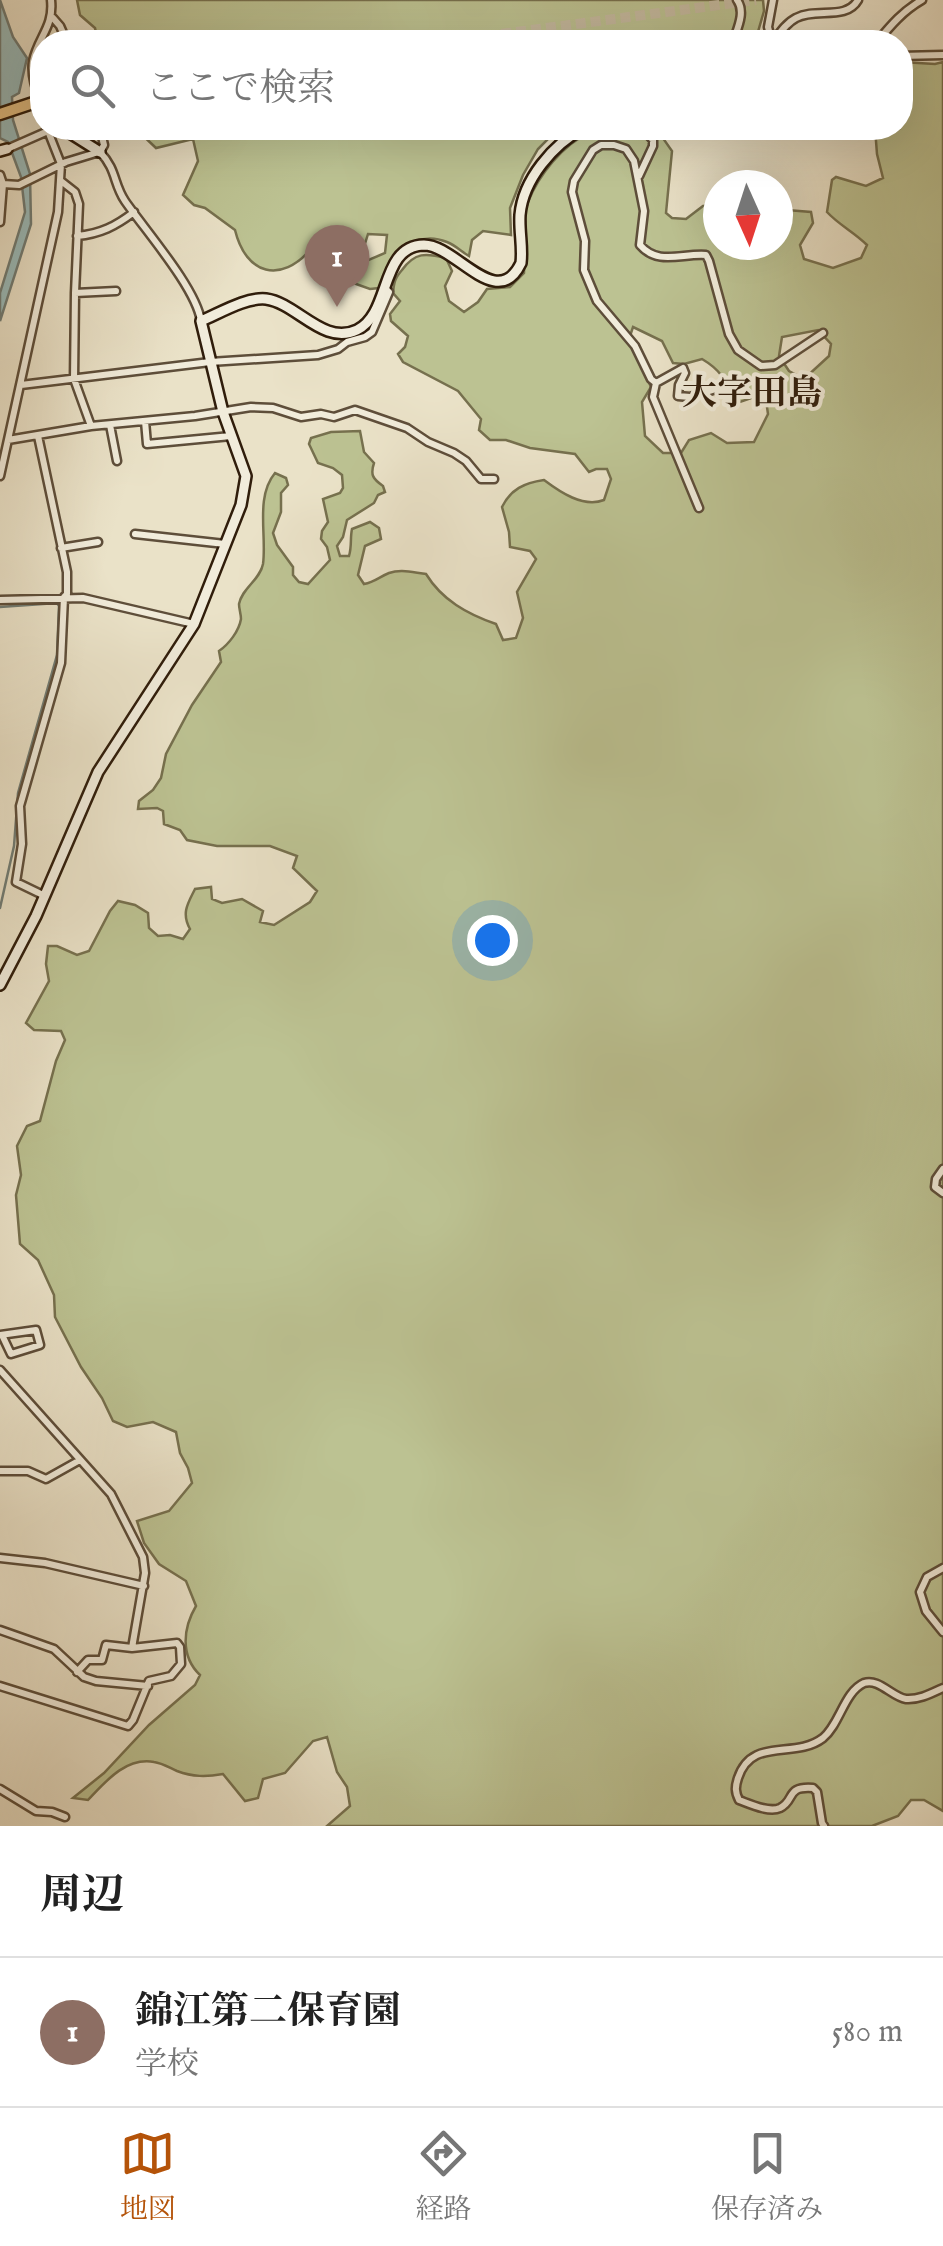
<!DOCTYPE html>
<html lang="ja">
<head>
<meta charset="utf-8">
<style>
  :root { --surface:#fff; --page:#f6f6f6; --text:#222; --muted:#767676; --line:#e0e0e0; --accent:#b45309 }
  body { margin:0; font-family:"IM FELL English","Noto Serif JP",serif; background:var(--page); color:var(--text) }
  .compass { position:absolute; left:703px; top:170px; width:90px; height:90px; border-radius:50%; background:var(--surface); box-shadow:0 10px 40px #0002; rotate:177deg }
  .you { position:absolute; left:492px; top:940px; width:35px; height:35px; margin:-25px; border:8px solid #fff; border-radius:50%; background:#1a73e8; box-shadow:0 0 0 15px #1a73e833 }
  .badge { display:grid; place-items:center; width:65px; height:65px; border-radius:50%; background:var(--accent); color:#fff; font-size:32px; font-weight:700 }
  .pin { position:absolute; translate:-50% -82px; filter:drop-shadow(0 2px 5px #0008) }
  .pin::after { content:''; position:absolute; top:52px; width:35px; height:30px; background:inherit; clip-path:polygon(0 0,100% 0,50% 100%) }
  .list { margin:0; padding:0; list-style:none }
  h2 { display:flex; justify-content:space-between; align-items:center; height:130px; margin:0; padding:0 40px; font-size:42px }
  h2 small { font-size:32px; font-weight:400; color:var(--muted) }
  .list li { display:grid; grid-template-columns:65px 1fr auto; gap:30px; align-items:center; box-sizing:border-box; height:150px; padding:0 40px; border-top:2px solid var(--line) }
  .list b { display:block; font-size:38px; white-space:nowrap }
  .list p { margin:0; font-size:32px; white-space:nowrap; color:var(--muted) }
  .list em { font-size:32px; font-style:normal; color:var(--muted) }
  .icon { flex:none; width:55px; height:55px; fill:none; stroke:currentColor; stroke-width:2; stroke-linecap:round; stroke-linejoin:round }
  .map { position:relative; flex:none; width:943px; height:1826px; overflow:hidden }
  .search { position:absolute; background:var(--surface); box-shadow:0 10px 40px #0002; left:30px; right:30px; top:30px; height:110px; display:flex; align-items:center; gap:25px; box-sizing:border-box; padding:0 35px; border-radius:40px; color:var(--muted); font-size:38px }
  .sheet { height:280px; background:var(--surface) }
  nav { display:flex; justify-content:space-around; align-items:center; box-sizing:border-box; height:140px; border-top:2px solid var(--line); background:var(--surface); font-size:28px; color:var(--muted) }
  nav a { display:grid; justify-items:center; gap:5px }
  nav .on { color:var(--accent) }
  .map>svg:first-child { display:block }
  .green { fill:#bcc292; stroke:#76704e; stroke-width:2.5; fill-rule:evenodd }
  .water { fill:#9abcbc; stroke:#707c75; stroke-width:2.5 }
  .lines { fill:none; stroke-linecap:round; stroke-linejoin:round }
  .stream { stroke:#707c75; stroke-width:2.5 }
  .primary-tunnel { stroke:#c5bba2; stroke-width:10; stroke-dasharray:10 5; stroke-linecap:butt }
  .street-casing { stroke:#5e4e3a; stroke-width:11 }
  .secondary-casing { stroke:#301d0b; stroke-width:14 }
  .primary-casing { stroke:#301d0b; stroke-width:15 }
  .street { stroke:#f1ecdb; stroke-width:6 }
  .secondary { stroke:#f1ecdb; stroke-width:9 }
  .primary { stroke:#e5c184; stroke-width:10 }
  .labels { text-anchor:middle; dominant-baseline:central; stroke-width:8; stroke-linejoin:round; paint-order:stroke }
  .quarter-label { font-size:35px; font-weight:bold; fill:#301d0b; stroke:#f1ecdb }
</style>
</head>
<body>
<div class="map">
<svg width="943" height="1826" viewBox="0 0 943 1826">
  <rect width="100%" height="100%" fill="#eae2c8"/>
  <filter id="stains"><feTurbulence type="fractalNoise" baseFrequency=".002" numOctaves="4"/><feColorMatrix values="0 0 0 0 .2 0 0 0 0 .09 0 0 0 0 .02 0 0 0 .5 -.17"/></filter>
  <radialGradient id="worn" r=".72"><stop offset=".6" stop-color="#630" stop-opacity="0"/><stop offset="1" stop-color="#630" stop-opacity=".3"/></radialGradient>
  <!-- green -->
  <path class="green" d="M77,0H763L764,11L755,42H98L95,28L80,15Z
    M901,62L935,64L943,62V1811L924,1800H911L898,1816L872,1826H327L350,1806L347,1787L337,1772L327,1737L313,1741L285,1773L263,1779L258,1798L245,1801L223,1774C206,1777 193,1777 177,1771C170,1768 162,1763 154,1762C126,1757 106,1781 88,1800L73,1798L104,1773L149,1725L195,1685L200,1675C180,1656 183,1628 196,1606L186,1581L159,1564L144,1543L137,1521L169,1511L192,1483L188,1468L180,1453L176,1432L153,1422L127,1427L113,1421L102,1398L81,1367L55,1317L54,1295L38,1260L20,1244L16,1195L21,1175L17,1146L27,1126L40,1121L56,1061L65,1040L61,1031L34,1030L26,1023L49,981L46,964L48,946H57L77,955L89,951L110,911L118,901L135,905L148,913L149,928L158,936L170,935L183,939L190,929C181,913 188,903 195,889L211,887L212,899L222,903L242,899L263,911L260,922L274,925L310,902L317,891L293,868L297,856L270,846H217L187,840L180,830L164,824L163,811L157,808L138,809L139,801L153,790L161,778L166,754L192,705L221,662L219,651C229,644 239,631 241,619C241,614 239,609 239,604C242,588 260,580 263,564C267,536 255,497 275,473L286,478L288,485L281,493V512L273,533L277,545L293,567V575L299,582L308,584L330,560L327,547L321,539L322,531L328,522L323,499L340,493L343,488L342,475L333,468L318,463L309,444L311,438L331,432L360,431L364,452L374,463C370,475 373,479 383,486L385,492L378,495L374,503L347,520L343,537L337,546L340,556H349C352,546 350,538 352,529L370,522L379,528L381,539L365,546L358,575L364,584C375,582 379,577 389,573C400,569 414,572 426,574C442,600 467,614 496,624L503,640L516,638L523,618L517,592L536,559L530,551L510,547L509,532L502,507C511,489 524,483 544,480C560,492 583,508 604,500L611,479L607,469H596L589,472L575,454L530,448L506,440H490L479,430L481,419L458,391L403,362L398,354L405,347L408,336L391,321L390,314L400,301L393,293C394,282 395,278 402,270C415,252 426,253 446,258L452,271L445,286L449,301L464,312L478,302L487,289L510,287L524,273C525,251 521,222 528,202C538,176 563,144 589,133C606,126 620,135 636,133C646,131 647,128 658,131L672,151L666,213L672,218L686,219L703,206L717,205L718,245H778V215L787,210L811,212L813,223L800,245L804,259L833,268L861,258L867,245C854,232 839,225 827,212L832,180L836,177L866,186L883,178L877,154L875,128H900ZM633,327L662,341L673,363L684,364L702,359C719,369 727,380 732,398L740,402L760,395L766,400L768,414L754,442L727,443L711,433L689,440L681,453H663L645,436L642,402L651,387L629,339ZM818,330L831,344L829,356L804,379L789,371L779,356L782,337Z
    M135,128H553L552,135L538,149L523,175L510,208L511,235L483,231L472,240L469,256C462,252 455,245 447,242C412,228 389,259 379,288L370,289L342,279L340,272L385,253L387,235L368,234L363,250L343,259L336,252L311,249C281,284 246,275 235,230L205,208L194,205L183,195L198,161L193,139L156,148Z"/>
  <!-- water -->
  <path class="water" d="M0,0L13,37L27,58L19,93L12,97L13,120L30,174L31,224L0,321V293L25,212L21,177L8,142L0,138Z"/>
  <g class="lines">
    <!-- stream -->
    <path class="stream" d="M0,607L57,603L59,606L57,655L18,793L14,846L0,908"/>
    <!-- primary-tunnel -->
    <path class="primary-tunnel" d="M442,42L756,0"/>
    <defs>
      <path id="street" d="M53,18L60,26L67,42
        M733,42C737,29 746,12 737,0
        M772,42L768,27L773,0
        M773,42C779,34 786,23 796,18C816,7 846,21 858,0
        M877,42C891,25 903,11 922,0
        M900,56L943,55
        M40,100C35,88 31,75 33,61C38,37 54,27 51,0
        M635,128L645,131L653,140V146L639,176
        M100,152C117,170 113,183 125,201C145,230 196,288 201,321
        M100,152L104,145L100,128
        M0,175L3,184L0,222
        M61,181L75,192L79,204L75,293L74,379L91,426
        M3,184L19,185L66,162L99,152
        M77,236C100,234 116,226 134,212
        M75,293L116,291
        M656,383L651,379L635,346L597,301L584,270L585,241L572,192L574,181L593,150L601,145H614L626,149L634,161L644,211L640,245C658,266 682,253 706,255L709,261L729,334L738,350L761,366L775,365L823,333
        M21,385L210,362L318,355L338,349L347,342L365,337L372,332L389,292L385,288
        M145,421L147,444L231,436
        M110,425L117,461
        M38,436L67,572V594L64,597L61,663L20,806L22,844L16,882L45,896
        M8,440L91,426L195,416L251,407L273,408L301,417L321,414L334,417L355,410L407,428L428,442L454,453L466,461L481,479H494
        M0,476L58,212L61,164L48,131L7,149
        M699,508L653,397L656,383L683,368L685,373L679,385L678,396L690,397L716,389
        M135,534L225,544
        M61,548L98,542
        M0,600L83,598L194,624
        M943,1169L936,1179L935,1187L943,1193
        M0,1335L36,1330L40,1345L11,1354L2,1335
        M0,1370L111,1494L143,1557L145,1573L132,1648L177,1643L180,1647L181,1664L171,1676L149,1681L133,1720L128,1726L0,1686
        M0,1471H28L46,1479L80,1460
        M0,1558L45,1563L144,1586
        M943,1568L927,1577L920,1592L926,1611L943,1632
        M0,1630L54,1649L84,1677L96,1681L148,1686
        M77,1672L88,1660H102L106,1645L132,1648
        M0,1789L36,1811L52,1812L65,1817
        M824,1826L822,1823L817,1792L813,1788C785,1786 796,1800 780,1808C769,1813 750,1804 739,1800C735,1792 735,1787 738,1778C752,1736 794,1760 823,1738C840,1724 844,1692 864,1683C879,1678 892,1697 906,1699C919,1700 932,1693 943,1688"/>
      <path id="secondary" d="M62,128L100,152
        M0,151L7,149
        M0,985L36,916L98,772L194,624L241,505L246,476L223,412L201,321C220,313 246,297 266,299C297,303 323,346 357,330C392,313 379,246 424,245C456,245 497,313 521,263C523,247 519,232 520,215C523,180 553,144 584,128"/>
      <path id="primary" d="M0,114L42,100"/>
    </defs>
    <!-- street casing -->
    <use href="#street" class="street-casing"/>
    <!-- secondary casing -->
    <use href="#secondary" class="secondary-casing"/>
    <!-- primary casing -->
    <use href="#primary" class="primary-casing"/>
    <!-- street -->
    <use href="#street" class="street"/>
    <!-- secondary -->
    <use href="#secondary" class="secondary"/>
    <!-- primary -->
    <use href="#primary" class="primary"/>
  </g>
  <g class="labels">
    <!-- quarter labels -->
    <g class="quarter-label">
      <text x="752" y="394">大字田島</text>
    </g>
  </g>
  <rect width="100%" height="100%" filter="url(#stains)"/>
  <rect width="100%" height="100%" fill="url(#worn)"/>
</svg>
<svg class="compass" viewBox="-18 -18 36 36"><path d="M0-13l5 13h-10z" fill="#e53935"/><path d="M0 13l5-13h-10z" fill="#767676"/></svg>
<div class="you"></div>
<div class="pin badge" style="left:337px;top:307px;background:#8d6e63">1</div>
<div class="search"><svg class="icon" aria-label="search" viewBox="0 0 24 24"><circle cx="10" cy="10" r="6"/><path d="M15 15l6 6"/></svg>ここで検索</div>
</div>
<section class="sheet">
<h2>周辺<small></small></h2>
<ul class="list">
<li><span class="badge" style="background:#8d6e63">1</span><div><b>錦江第二保育園</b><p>学校</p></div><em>580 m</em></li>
</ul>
</section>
<nav>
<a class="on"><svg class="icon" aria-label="map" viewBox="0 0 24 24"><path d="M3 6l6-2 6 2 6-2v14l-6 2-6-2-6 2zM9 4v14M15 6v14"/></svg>地図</a>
<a><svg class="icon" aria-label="directions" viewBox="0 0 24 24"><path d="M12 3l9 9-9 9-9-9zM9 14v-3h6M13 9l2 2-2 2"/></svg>経路</a>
<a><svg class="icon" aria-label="saved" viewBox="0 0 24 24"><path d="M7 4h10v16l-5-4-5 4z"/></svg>保存済み</a>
</nav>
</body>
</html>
